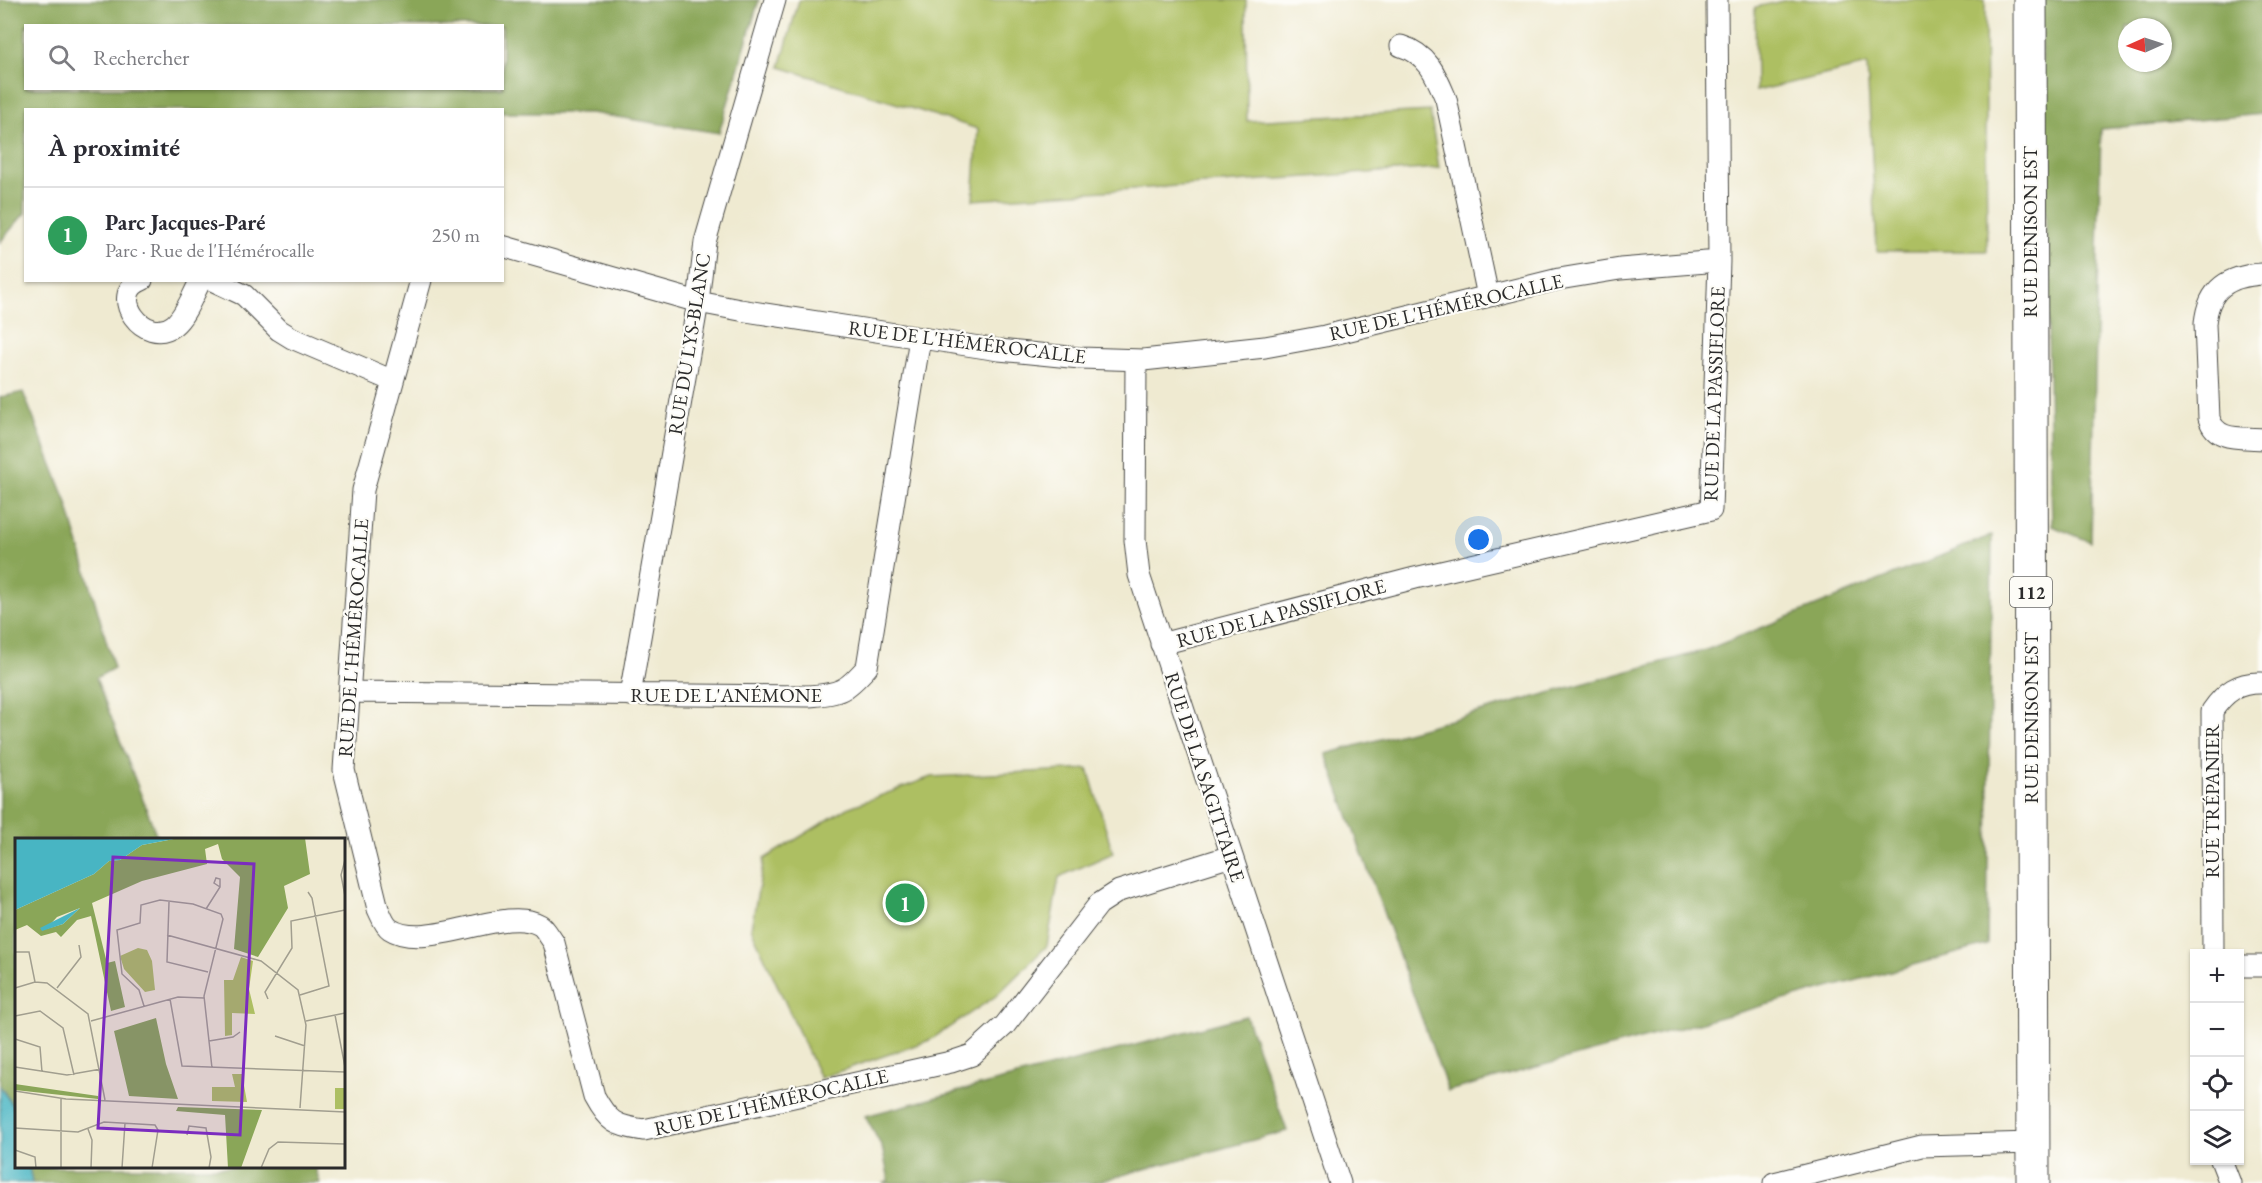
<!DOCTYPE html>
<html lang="fr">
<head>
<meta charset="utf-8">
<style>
  :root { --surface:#fff; --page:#f2f2f3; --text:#2b2b33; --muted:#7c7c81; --line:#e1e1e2; --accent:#7c3aed }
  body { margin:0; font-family:"EB Garamond",serif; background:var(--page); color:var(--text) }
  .controls { position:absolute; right:18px; bottom:18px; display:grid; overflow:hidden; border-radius:0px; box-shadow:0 2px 4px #0004 }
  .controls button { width:54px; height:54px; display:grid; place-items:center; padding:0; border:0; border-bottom:2px solid var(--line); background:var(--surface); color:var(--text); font:30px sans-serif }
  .compass { position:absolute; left:2118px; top:18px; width:54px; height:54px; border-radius:50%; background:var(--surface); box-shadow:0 2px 4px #0004; rotate:267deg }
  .you { position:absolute; left:1479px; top:540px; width:21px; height:21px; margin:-15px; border:4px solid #fff; border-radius:50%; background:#1a73e8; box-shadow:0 0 0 9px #1a73e833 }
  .badge { display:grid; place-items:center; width:39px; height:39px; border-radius:50%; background:var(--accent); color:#fff; font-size:20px; font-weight:700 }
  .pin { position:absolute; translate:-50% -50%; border:3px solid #fff; box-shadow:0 2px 6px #0006 }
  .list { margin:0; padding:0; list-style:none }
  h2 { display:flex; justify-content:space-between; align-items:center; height:78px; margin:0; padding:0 24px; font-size:26px }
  h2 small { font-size:20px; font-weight:400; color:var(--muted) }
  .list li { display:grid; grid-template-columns:39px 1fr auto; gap:18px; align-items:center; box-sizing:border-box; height:96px; padding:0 24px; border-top:2px solid var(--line) }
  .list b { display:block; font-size:22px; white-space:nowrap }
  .list p { margin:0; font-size:20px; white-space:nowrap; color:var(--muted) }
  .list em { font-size:20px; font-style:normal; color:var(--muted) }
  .icon { flex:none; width:33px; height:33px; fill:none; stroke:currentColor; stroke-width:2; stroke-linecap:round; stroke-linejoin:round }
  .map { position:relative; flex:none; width:2262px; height:1183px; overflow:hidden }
  .search { position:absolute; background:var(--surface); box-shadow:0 2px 4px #0004; left:24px; top:24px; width:480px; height:66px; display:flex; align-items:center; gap:15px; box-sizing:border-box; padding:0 21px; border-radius:0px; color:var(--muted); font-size:22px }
  .panel { position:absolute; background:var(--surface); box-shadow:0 2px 4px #0004; left:24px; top:108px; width:480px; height:174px; border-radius:0px }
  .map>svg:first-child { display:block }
  .green { fill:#adbf62; stroke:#6c7546; stroke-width:1.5 }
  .forest { fill:#8aa658; stroke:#5a6842; stroke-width:1.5; fill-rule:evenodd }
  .water { fill:#48b5c3; stroke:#3a7077; stroke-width:1.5 }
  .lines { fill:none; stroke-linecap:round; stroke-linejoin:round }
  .street-casing { stroke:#484844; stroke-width:23 }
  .primary-casing { stroke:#484844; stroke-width:35 }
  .street { stroke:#fff; stroke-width:21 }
  .primary { stroke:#fff; stroke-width:33 }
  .labels { text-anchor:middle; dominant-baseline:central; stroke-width:4.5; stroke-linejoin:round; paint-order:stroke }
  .shield { fill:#fdfcf7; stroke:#6a6a68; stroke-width:1.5 }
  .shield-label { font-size:18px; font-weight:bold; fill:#2b2b2b }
  .street-label { font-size:20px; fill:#2b2b2b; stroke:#fdfcf7 }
  .inset-road { fill:none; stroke:#a19e8f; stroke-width:1.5 }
  .view { fill:#7b2cbf; fill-opacity:0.15; stroke:#7b2cbf; stroke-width:3 }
  .inset-edge { fill:none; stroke:#2b2b2b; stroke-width:3 }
</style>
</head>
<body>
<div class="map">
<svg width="2262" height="1183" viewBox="0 0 2262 1183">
  <rect width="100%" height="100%" fill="#fdfcf7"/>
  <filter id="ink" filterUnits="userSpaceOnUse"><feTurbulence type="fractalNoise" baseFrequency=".0167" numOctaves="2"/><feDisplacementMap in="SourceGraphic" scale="12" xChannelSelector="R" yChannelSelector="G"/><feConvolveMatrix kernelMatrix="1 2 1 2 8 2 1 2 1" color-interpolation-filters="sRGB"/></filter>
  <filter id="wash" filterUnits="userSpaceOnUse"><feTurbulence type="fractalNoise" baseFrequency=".008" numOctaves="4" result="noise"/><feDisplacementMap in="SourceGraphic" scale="24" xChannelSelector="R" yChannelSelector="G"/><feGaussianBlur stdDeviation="1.35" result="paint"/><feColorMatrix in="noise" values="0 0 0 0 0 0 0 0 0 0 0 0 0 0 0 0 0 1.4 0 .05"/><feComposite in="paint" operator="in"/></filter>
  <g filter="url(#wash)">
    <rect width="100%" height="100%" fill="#efead1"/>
    <!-- green -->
    <path class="green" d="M799,0H1246L1247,121L1430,111L1439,168L973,200L978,129L780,67Z
      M1788,0H1985L1987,251H1877L1867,65L1756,91L1755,7Z
      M1088,769L1113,853L1059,877L1047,946L996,996L930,1040L820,1078L751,928L764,859L847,808L931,777Z"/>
    <!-- forest -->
    <path class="forest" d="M0,0H759L719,133L591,113H503L502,110H26L25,213L0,242ZM26,26H502V88H26Z
      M2041,0H2262V114L2101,129L2091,542L2052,526ZM2127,27H2163V63H2127Z
      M23,392L66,500L114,668L96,678L158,839L16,840V1111L0,1086V397Z
      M1992,535L1987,945L1448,1091L1326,754L1706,650Z
      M1246,1016L1287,1131L1093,1183H883L889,1180L882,1147L865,1116Z
      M29,1167H315L320,1183H32Z"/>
    <!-- water -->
    <path class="water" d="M0,1086L16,1111V1166L29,1167L32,1183H0Z"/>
  </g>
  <g filter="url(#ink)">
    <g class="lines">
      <defs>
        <path id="street" d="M1401,46C1428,54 1436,75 1446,99L1488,296
          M502,246L698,302L740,310L999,350L1080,358L1143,360L1265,347L1325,336L1559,279L1620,269L1719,261
          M2262,274C2229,276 2208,288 2205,324L2209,418C2216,442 2241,437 2262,439
          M142,280C106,294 145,348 174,325C186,315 193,294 201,280
          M212,280L244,295L279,330L292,338L393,381
          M421,280L363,490L344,770L378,909C381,915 384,925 390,929C426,953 506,904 540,925C545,928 550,938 554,943L594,1096C608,1122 615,1126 644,1130L951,1062L972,1055L1005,1025L1099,904L1119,891L1231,856
          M1136,360L1135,540L1139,575L1340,1183
          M1161,644L1415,578L1711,510L1719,261L1717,0
          M349,692L809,696C840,694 846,691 867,667L920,338
          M630,695L698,302L705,242L775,0
          M2213,954L2212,711C2225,692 2238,682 2262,683
          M2240,966H2262
          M2221,1160L2230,1183
          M1774,1183L1922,1146L2033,1143"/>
        <path id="primary" d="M2030,0L2033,1183"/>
      </defs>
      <!-- street casing -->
      <use href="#street" class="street-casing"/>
      <!-- primary casing -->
      <use href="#primary" class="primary-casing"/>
      <!-- street -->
      <use href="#street" class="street"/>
      <!-- primary -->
      <use href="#primary" class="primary"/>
    </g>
  </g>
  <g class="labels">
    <!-- shield labels -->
    <rect class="shield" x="2010" y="577" width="42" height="30" rx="4.5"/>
    <g class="shield-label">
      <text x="2031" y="592">112</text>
    </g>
    <!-- street labels -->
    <g class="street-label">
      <text transform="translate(2030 232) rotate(-90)">RUE DENISON EST</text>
      <text transform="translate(1446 307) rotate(-13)">RUE DE L'HÉMÉROCALLE</text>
      <text transform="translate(967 342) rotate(7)">RUE DE L'HÉMÉROCALLE</text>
      <text transform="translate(689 344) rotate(-81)">RUE DU LYS-BLANC</text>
      <text transform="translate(1714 394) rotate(-88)">RUE DE LA PASSIFLORE</text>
      <text transform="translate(1281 613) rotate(-15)">RUE DE LA PASSIFLORE</text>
      <text transform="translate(353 638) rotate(-86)">RUE DE L'HÉMÉROCALLE</text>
      <text x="726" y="695">RUE DE L'ANÉMONE</text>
      <text transform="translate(2031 718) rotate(-90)">RUE DENISON EST</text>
      <text transform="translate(1205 777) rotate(72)">RUE DE LA SAGITTAIRE</text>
      <text transform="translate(2212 801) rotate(-90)">RUE TRÉPANIER</text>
      <text transform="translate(771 1102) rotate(-13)">RUE DE L'HÉMÉROCALLE</text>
    </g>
  </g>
  <!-- overview -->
  <g transform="translate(15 838)">
    <rect width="330" height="330" fill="#efead1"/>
    <path d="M123,110L132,112L137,123L140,152L130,154L109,131L105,118ZM226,119L238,123L234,151L240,176L217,175V197L210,198L209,142H218ZM217,236H227L232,264L197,263V249H220ZM320,250H330V271H320Z" fill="#adbf62"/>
    <path d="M164,0H290L295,36L269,48L273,70L243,119L219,111L225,39L207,21L203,6L190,11L192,26L127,43L77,65L92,125L100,123L110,169L96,173L76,78L62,82L46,99L41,94L26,98L12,87L0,92V72L79,36L94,23L105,22L127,7ZM65,70L48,86L31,91L42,79ZM141,180L151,226L163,261L114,258L99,193ZM0,246L83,258V261L0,252ZM163,269L247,272L226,330H213L210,277L161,273Z" fill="#8aa658" fill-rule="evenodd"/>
    <path d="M0,0H164L127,7L105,22L94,23L79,36L0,72ZM65,70L48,86L27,93L25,90Z" fill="#48b5c3"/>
    <path class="inset-road" d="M330,22L326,37L330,58M154,64L152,124L193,134M191,71L205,49V41L201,40L199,45L205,49M152,97L246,123L283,152L291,187L285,270M0,114H14L20,144M0,150L20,144L32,145L73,176L90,262M42,150L66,119L64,107M285,157L314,148L297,60L293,54M155,161L167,228L330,234M253,161L250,154L277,110L276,83L330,72M129,168L124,152L107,136L102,92L125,85L126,67L145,62L178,66L206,76L208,81L189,158L197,230M320,177L330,229M0,178L25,173L48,190L59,237M76,183L163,159L189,160M291,183L330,175M260,198L290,208M0,201L25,209L27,234M194,203L218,199L225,194M0,229L52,237L86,231M0,253L51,261L330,274M46,260V330M0,290L63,294L89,284L140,287L143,292L137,330M73,291L77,302L76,330M172,297L174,288L191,290L196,319L194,330M0,312L20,319L21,330M107,330L110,285M246,330L254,311L263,304L330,306"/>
    <path class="view" d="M98,19L239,26L225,297L83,290Z"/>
    <rect width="330" height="330" class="inset-edge"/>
  </g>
</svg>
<div class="controls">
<button>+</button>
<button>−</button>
<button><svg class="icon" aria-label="locate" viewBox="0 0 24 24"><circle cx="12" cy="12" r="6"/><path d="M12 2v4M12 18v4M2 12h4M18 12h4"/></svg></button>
<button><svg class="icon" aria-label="layers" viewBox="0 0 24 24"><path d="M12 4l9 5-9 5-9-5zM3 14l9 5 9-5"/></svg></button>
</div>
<svg class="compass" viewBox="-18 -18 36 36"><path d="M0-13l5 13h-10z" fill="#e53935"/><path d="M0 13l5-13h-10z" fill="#7c7c81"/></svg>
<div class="you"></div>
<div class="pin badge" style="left:905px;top:903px;background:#2e9e5b">1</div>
<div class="search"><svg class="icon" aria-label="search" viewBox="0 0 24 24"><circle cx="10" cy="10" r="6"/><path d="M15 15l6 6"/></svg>Rechercher</div>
<section class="panel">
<h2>À proximité<small></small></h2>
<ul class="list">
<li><span class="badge" style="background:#2e9e5b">1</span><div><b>Parc Jacques-Paré</b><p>Parc · Rue de l'Hémérocalle</p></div><em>250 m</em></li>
</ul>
</section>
</div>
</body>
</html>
